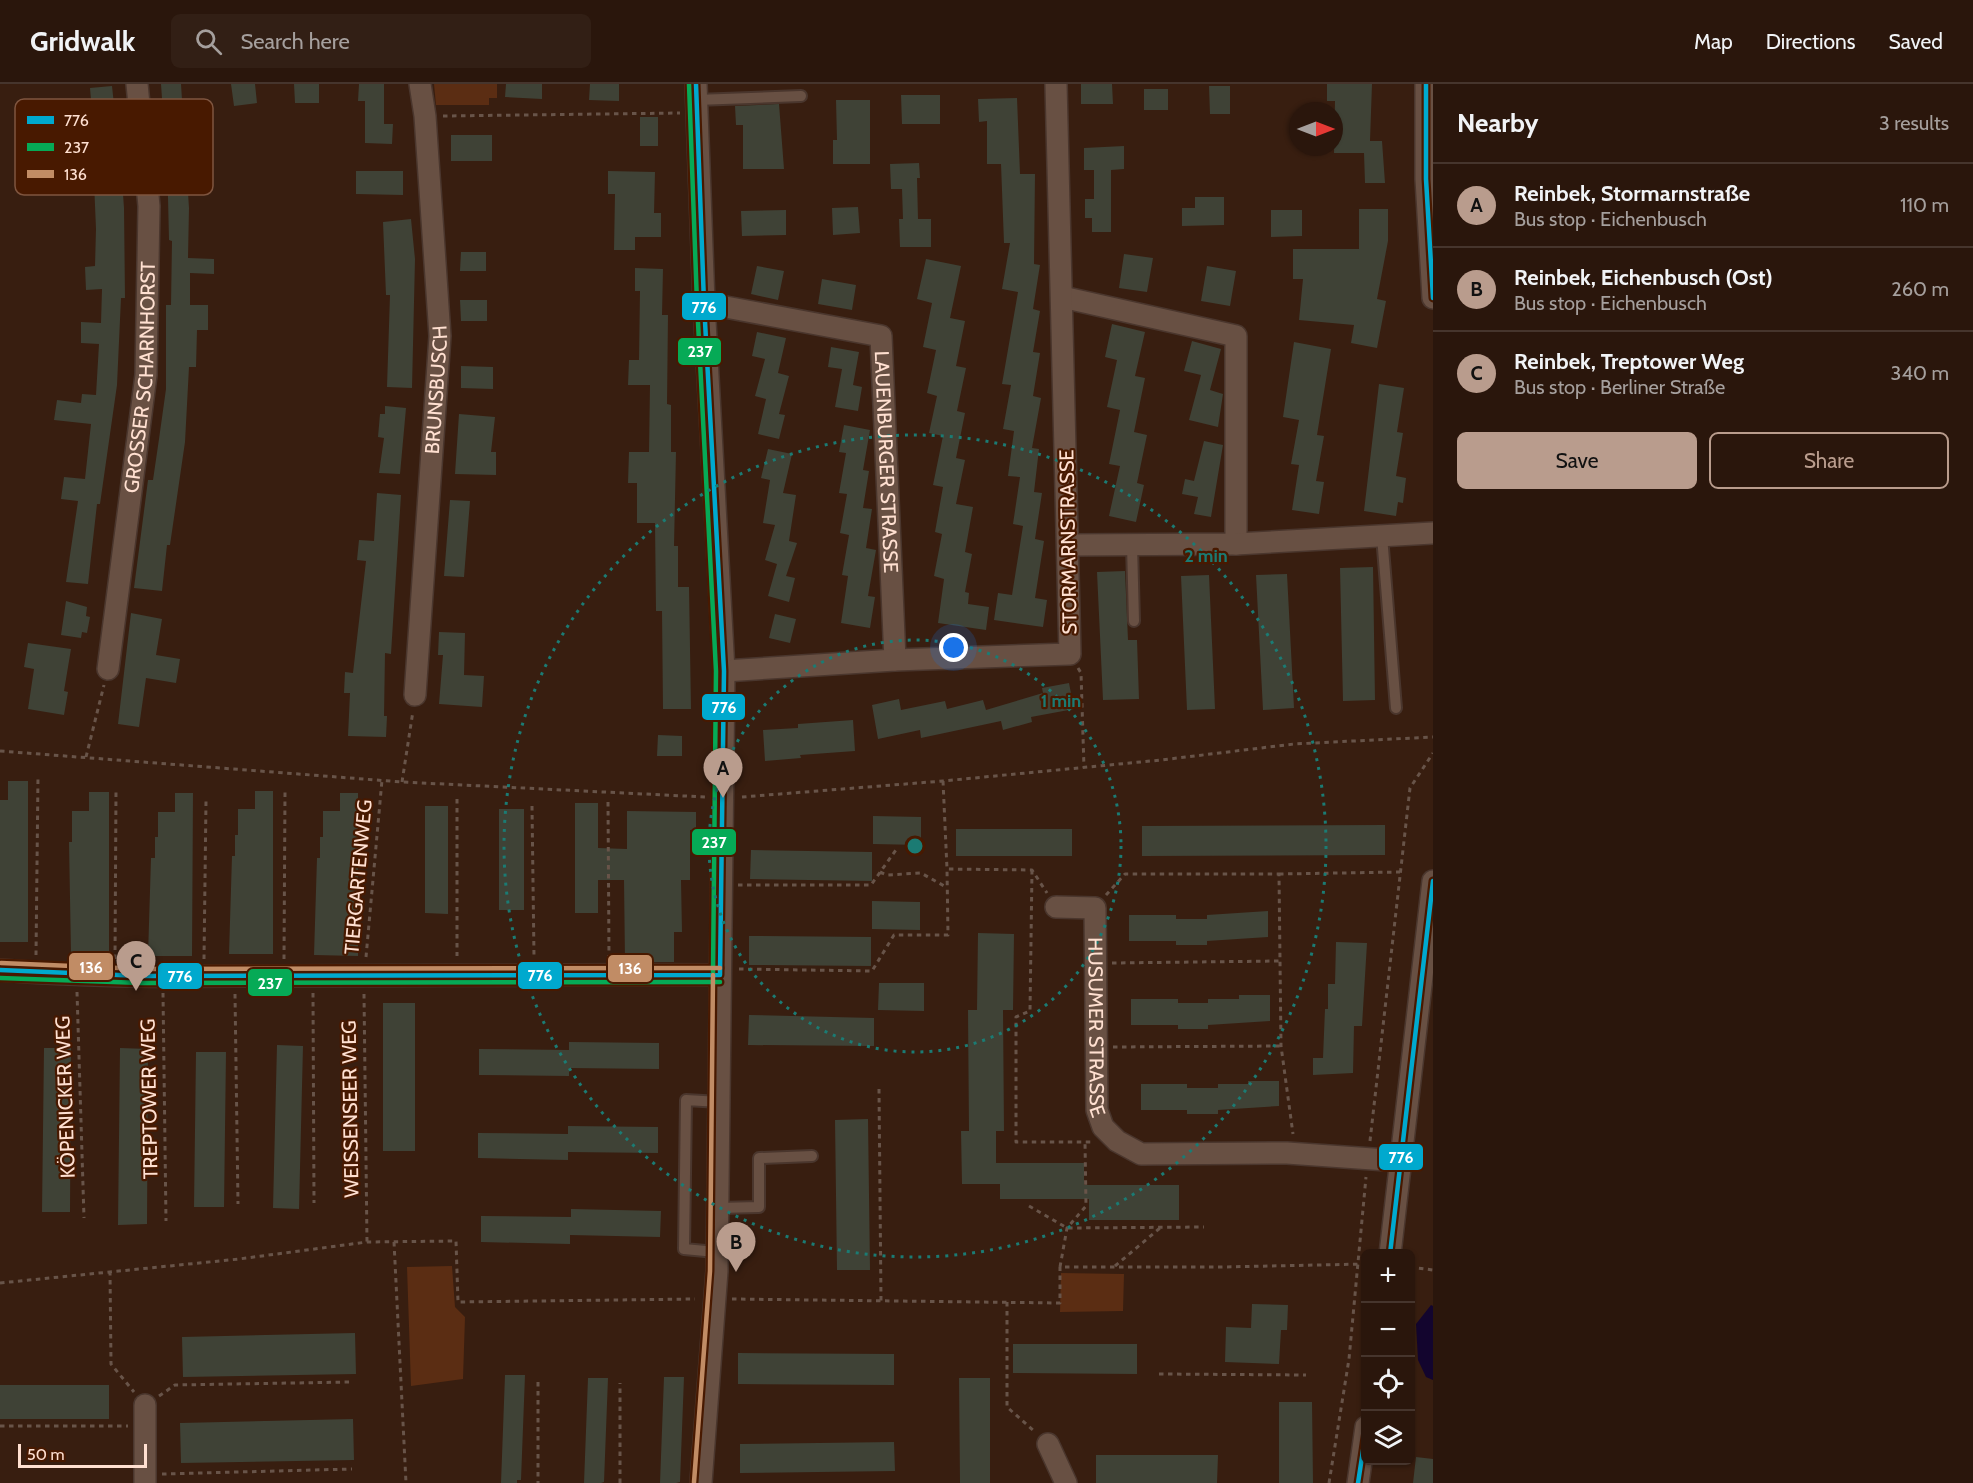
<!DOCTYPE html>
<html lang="en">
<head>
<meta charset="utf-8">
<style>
  :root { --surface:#2a160c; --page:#321f15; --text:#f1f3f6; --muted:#a59f9d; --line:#46352d; --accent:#b99c8d }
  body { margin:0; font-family:Cabin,sans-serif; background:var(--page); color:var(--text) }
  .controls { position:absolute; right:18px; bottom:18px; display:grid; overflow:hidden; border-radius:9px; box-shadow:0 2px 4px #0004 }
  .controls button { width:54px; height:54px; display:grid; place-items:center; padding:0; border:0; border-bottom:2px solid var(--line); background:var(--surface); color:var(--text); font:30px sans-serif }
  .compass { position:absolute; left:1289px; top:18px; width:54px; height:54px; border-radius:50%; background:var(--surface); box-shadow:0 2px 4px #0004; rotate:90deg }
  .scale { position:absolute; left:18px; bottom:15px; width:129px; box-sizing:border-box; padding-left:6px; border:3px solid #ffe0d1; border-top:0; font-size:16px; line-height:21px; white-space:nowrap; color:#ffe0d1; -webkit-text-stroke:4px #481900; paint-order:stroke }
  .you { position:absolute; left:954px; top:564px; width:21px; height:21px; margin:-15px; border:4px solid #fff; border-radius:50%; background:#1a73e8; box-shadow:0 0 0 9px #1a73e833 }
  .badge { display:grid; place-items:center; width:39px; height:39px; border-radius:50%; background:var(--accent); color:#111; font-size:20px; font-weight:700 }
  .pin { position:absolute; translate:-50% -50px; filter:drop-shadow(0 2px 3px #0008) }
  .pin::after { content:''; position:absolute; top:32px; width:21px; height:18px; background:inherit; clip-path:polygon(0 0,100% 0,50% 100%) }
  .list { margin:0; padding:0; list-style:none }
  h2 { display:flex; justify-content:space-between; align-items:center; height:78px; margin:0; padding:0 24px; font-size:26px }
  h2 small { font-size:20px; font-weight:400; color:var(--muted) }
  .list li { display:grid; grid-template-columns:39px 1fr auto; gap:18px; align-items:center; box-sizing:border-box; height:84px; padding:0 24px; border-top:2px solid var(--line) }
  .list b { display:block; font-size:22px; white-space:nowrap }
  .list p { margin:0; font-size:20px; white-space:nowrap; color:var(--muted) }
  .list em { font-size:20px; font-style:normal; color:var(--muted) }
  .actions { display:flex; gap:12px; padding:18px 24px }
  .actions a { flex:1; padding:14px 0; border:2px solid var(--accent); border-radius:9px; text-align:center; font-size:21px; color:var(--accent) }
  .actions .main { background:var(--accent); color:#111 }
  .icon { flex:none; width:33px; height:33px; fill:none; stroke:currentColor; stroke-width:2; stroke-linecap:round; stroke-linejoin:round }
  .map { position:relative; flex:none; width:1433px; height:1399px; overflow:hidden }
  header { display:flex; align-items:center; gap:36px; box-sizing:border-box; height:84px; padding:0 30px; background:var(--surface); border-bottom:2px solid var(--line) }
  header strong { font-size:28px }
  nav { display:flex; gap:33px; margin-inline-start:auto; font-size:21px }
  .search { width:420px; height:54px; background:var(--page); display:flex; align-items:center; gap:15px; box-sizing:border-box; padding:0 21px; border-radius:9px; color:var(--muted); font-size:22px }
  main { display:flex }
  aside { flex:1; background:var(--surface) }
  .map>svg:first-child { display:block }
  .green { fill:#5b2d13 }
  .water { fill:#13052e }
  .building { fill:#3f4236 }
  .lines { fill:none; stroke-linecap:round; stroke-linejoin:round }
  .lane-casing { stroke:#4a362d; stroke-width:14 }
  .street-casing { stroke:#4a362d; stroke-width:24 }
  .path { stroke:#685449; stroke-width:3; stroke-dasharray:4.5 4.5; stroke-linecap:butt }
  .lane { stroke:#685043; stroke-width:10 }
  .street { stroke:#685043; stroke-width:21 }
  .bus-1-casing { stroke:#481900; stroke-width:9 }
  .bus-2-casing { stroke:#481900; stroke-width:9 }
  .bus-3-casing { stroke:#481900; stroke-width:9 }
  .bus-1 { stroke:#00a9ce; stroke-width:4.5 }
  .bus-2 { stroke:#06aa56; stroke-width:4.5 }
  .bus-3 { stroke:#c18c65; stroke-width:4.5 }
  .ring { fill:none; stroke:#1b7b73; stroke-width:3; stroke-dasharray:3 6 }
  .labels { text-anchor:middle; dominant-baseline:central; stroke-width:4.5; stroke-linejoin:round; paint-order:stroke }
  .street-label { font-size:20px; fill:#ffe0d1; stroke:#481900 }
  .key { fill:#481900; stroke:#7f553f; stroke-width:1.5 }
  .key-label { font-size:16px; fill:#ffe0d1 }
  .centre { fill:#1b7b73; stroke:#481900; stroke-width:3 }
  .ring-label { font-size:18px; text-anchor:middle; font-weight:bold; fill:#1b7b73; stroke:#481900; stroke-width:4.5; stroke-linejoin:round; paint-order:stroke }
  .line-badge { stroke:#481900; stroke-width:2 }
  .badge-label { font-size:16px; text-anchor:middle; font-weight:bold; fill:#fff }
</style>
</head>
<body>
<header>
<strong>Gridwalk</strong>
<div class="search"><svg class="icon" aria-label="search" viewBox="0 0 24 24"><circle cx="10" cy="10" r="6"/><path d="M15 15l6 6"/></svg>Search here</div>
<nav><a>Map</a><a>Directions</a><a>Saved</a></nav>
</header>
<main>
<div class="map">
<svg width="1433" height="1399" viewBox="0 0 1433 1399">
  <rect width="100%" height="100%" fill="#381e10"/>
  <!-- green -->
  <path class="green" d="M434,0H497V14H489V21H436Z
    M452,1182L455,1223L465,1233L463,1295L411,1302L407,1183Z
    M1061,1189L1124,1190L1123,1227L1060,1228Z"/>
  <!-- water -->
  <path class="water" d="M1431,1221L1433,1222V1296L1426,1293L1418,1276L1416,1240Z"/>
  <!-- building -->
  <path class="building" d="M161,0H181L189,124L188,174L214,175V190L190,189V221H208V246H197L196,283H189L185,358L170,461H167L162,507L134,504L148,396H153L159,355L166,305V221H171L172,157L169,156L166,29H163Z
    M231,0H255L257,19L234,22Z
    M294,0H319V19H295Z
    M359,0H384V40H393L392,60L365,59V17H358Z
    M506,0H542V15L505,13Z
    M590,0H619V17L589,16Z
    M1081,0H1112L1113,20H1081Z
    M1327,0H1372L1370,57H1382L1385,99H1365L1364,69H1334L1335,17H1327Z
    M112,2L119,67H117L119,96H122L124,124L125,214H121L117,301L100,420H97L88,500L66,498L78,417L61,415L64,393L85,395L91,340L54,336L57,316L81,319L82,310L96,311L99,260L81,259V238L101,239L102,205L86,206L85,183L95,182L96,145L94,98L98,97L96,69H90L89,52L94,51L90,4Z
    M1209,2H1230V30H1210Z
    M1144,5H1168V26H1144Z
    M901,11H940V40H902Z
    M1017,14L1020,90H1035L1034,180L1040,181L1033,225L1040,227L1033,268L1040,269L1033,312L1041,314L1032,364L1039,365L1034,408L1042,409L1035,455L1044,457L1035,514L1047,516L1043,543L994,536L998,509L1012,511L1023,442L1013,440L1020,393L1008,392L1014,347L1003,345L1011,301L1002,300L1018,208L1002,205L1010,159H1004L1001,80H987V37L979,38L978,15Z
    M836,16H870V80H833V56H837Z
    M779,20L784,85H743V41H736L735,22Z
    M640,33H658V62H640Z
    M451,51H492V77H451Z
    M1124,62V85L1111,86V148H1092V134H1085V115H1094V86H1084V64Z
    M919,79L920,94H917L918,135H931V163H900L899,135H903L902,105H891L890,80Z
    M356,87H403V111L356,110Z
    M608,87L655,88L654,129H661V153H635V166H614L615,110H608Z
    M1195,113H1224V141L1182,142V124H1195Z
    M858,123L860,149L833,151L832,124Z
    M1359,125H1388V157L1377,215L1386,217L1377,264L1351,259L1354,241L1299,236L1303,195H1293V165H1359Z
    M786,126V151L742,152L741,127Z
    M1271,126H1302V152L1271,153Z
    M411,135L415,175L412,304L387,303L390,211H386L383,138Z
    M461,168H486V187H460Z
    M1124,170L1153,174L1147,208L1119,204Z
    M926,175L961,182L950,234L965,237L956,282L966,284L957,327L965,329L956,374L965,376L956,420L973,423L965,468L972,470L965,508L969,509L968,520L989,523L986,546L938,539L944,495L934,492L942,450L935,448L943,403L933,401L943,352L929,349L937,312L927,309L936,266L923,263L932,219L917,215Z
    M757,182L784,187L778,216L751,210Z
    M1207,182L1236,187L1230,222L1201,217Z
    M635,184L663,185L662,231H668L667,320L671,321V368H676L674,462H678V503H689L691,625H663L662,527H656L655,439H637V399H628L629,368H649L650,301H628L629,276H639L640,207H635Z
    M822,195L856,201L852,226L818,220Z
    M460,216H487V237H461Z
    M1112,240L1145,248L1135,292L1145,294L1134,348L1147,351L1137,399L1144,401L1136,438L1109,432L1120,382L1109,380L1120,326L1107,323L1117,276L1105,273Z
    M757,248L786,254L778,289L789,292L779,330L785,331L779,355L758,350L766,315L755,312L765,275L752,272Z
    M1192,257L1221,265L1210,306L1223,310L1218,343L1189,336L1201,291L1184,287Z
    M1294,258L1331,265L1317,351L1324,352L1316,397L1324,398L1319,430L1292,426L1299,381L1291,380L1299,336L1283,333Z
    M831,263L859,268L853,301L862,303L858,327L835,323L842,285L828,283Z
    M461,282L493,283V305L461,304Z
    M1379,300L1404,304L1397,348L1403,349L1396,392L1406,394L1403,419L1398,418L1396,432L1364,427Z
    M385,322L406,324L400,390L379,389L384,354L378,353L380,330H385Z
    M459,330L495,333L491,368H496V391L455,390Z
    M844,341L870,346L863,386L869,387L863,424L872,425L866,464L876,466L868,512L875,513L870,544L841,539L848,492L842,491L849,451L840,449L847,410L839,409L846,369L839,368Z
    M1204,357L1223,361L1211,433L1194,430L1198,413L1182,410L1185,395L1194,397Z
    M768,365L792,370L783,409L796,411L789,457L797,459L786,492L795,494L789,518L768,512L777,480L765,476L775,441L763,439L770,396L761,394Z
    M377,409L401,411L391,570L385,569L384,632H387L386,653L348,652L350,609H344L345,588L353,589L366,477L357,476L359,456L374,457Z
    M450,416L470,417L464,493L444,492Z
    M1373,483L1375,616L1343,617L1340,484Z
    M1125,487L1128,556H1137L1139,615L1103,616L1097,488Z
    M1287,490L1294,624L1263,626L1256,491Z
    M1209,491L1215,625L1187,626L1181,492Z
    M66,517L87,523L86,532L90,533L87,549L82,548L81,554L61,551Z
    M131,529L162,535L156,571L180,575L176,599L146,594L139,643L118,640Z
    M775,530L796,535L790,559L769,554Z
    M439,548L465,549L464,591L484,592L482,623L439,620L443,571H438Z
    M28,559L71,565L64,607L68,608L64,631L28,625L34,585L24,583Z
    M1069,599L1074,625L1031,633L1032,638L1003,646L1001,637L921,654L920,646L878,655L872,621L899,615L901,626L945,617L947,625L983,616L986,626L1043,609L1042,604Z
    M853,636L855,667L800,671L801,674L765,677L763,646L798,644V640Z
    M658,651L682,652V672H657Z
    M8,697H28V858H0V716H8Z
    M255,707H273V870H229L232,772H235V751H238V725H255Z
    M89,708H109V870H71L69,758H72V727H89Z
    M175,709H193L192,872H148L151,774H155V753H158V728H175Z
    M340,709H358V872L314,871L317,774H320V753H323V727H340Z
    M575,719H598V764L627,765V727L696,728V746H690V796H681L682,848H674V878H625L624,796H598V829H575Z
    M425,722H448V830L425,829Z
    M499,725H524V826H499Z
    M873,732L921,733V761L873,760Z
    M1385,741V771L1142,772V742Z
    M956,745H1072V772H956Z
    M751,766L872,768V797L750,795Z
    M872,817L920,818V846L872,845Z
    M1268,827V853L1207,857V861H1176V857H1129V831H1176V835H1207V831Z
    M978,849L1014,850L1013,926H1003L1004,1047H996V1079H1084V1101H1179V1136H1089V1115H1000V1100H962L961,1047H969L968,926H977Z
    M749,852L871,853V882L749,881Z
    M1336,858L1367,859L1362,942H1354L1353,989L1313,991V974H1323L1325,925H1328V900H1335Z
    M879,899H924V927L878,926Z
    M1239,911H1270V937L1208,941V945H1178V941H1131V915H1178V919H1208V915H1239Z
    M383,919H415V1067H383Z
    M749,931L874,934V962L748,961Z
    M569,958L659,959V985L569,984V992L479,991V965L569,966Z
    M277,961L303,962L299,1125L273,1124Z
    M44,964H71L70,1128H42Z
    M120,964L148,965L147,1140L118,1141Z
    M196,968H226L224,1123H194Z
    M1248,997H1279V1022L1218,1026V1030H1187V1026H1141V1000H1187V1004H1218V1000H1248Z
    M868,1035L870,1186H837L835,1036Z
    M568,1042L658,1043V1069L568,1068V1076L478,1074V1049L568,1050Z
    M571,1125L661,1127L660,1153L570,1151V1160L481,1158V1132L571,1133Z
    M1252,1220L1288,1221L1287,1246H1281L1279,1280L1225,1278L1226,1243L1251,1244Z
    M355,1249L356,1290L183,1293L182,1253Z
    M1013,1260H1137V1290L1013,1289Z
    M738,1269L894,1270V1301L738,1300Z
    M505,1291H525L521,1396H517V1399H501Z
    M664,1293H684L680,1398L676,1399H660Z
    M588,1294H608L604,1398L601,1399H584Z
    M959,1294H990V1399H960Z
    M0,1301H109V1335H0Z
    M1279,1318H1312L1313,1399H1279Z
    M353,1335L354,1376L181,1379L180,1339Z
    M894,1358L895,1387L740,1389V1360Z
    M1096,1371H1218L1217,1399H1096Z
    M1416,1373L1433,1375V1399H1413Z"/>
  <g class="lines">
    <defs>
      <path id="lane" d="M696,16L801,12
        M1382,452L1396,624
        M1132,461L1134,537
        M718,1124L759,1123V1074L812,1072
        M716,1168L684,1165L686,1016L720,1018"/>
      <g id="street">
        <path d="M696,0L704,219L724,587L717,1187L701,1399"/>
        <path d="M1426,0V95L1433,214"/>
        <path d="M1062,213L1236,252V460"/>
        <path id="s1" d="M704,219L881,252L895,576"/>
        <path d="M1068,461L1236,460L1433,449"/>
        <path id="s2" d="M108,585L146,291L149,122L137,0"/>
        <path d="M724,587L895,576L1070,570L1056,0"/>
        <path id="s3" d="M415,611L440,252L425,32L420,0"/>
        <path id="s4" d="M1056,823L1095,824L1097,1026L1103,1043L1117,1057L1141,1070L1287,1069L1401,1077"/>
        <path d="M0,886C95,894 190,892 285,892C430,892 575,890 720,891"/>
        <path d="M1390,1170L1433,797"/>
        <path d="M1048,1360L1066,1399"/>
        <path d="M145,1399V1321"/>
        <path d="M1358,1399L1366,1343"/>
      </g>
    </defs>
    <!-- lane casing -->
    <use href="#lane" class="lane-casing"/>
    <!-- street casing -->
    <use href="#street" class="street-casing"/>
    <!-- path -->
    <path class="path" d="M443,32L680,29
      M1078,584L1081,589L1084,684
      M0,667L402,698L705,713
      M86,673L104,601
      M943,697L947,785L1032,786L1047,809
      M402,698L413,627
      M742,713L943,697L1161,676L1294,660L1433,653
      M457,715V872
      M608,718L609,872
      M532,722L534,873
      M1032,786L1030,927L1016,933V1058H1091
      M880,788L887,791L921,789L946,803
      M1279,790L1400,788
      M738,801H871L898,763
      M1106,811L1125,790H1279L1281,962L1293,1050
      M36,871L38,693
      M366,873L382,696
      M115,875L116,706
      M204,875L206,717
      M284,875L285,708
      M1112,879L1279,877
      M739,885L872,887L894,851H948L947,785
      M77,908L84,1134
      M163,909L166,1137
      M313,909L314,1119
      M235,910L238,1120
      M364,910L367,1158
      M1113,963L1280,962
      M879,1005L881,1217
      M1370,1057L1410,704L1433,669
      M1029,1122L1067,1144L1204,1143
      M394,1158L406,1399
      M1115,1182L1160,1144
      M1060,1183L1067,1144L1086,1122L1085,1058
      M1410,1183L1433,1186
      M110,1187L111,1280L134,1308
      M0,1199L239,1175L367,1158L456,1157L458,1218L695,1215
      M732,1215L1060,1219V1183H1222L1366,1180
      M1007,1218V1323L1035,1348
      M1159,1290L1306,1291
      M538,1298V1399
      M159,1312L175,1301L351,1298
      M0,1342H128
      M162,1390L352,1385
      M620,1399V1299
      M1329,1399L1349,1275L1366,1093"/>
    <!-- lane -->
    <use href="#lane" class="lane"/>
    <!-- street -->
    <use href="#street" class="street"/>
    <defs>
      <path id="bus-1" d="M696,0L704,219L724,587L720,891
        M1426,0V95L1433,214
        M0,886L142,892L720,891
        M1390,1170L1433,797
        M1358,1399L1366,1347"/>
      <path id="bus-2" d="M689,0L697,219L716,587L713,891
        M0,894L142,899L720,898"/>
      <path id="bus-3" d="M1,879L143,885L720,884
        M694,1398L710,1187L713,891"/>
    </defs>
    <!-- bus-1 casing -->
    <use href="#bus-1" class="bus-1-casing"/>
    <!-- bus-2 casing -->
    <use href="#bus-2" class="bus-2-casing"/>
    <!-- bus-3 casing -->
    <use href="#bus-3" class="bus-3-casing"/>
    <!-- bus-1 -->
    <use href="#bus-1" class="bus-1"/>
    <!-- bus-2 -->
    <use href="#bus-2" class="bus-2"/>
    <!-- bus-3 -->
    <use href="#bus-3" class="bus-3"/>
  </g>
  <!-- distance rings -->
  <g class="ring">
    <circle cx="915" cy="762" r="206"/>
    <circle cx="915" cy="762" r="411"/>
  </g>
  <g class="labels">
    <!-- street labels -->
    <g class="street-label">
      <text stroke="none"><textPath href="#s2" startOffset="294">GROSSER SCHARNHORST</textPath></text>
      <text stroke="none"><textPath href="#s3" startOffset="306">BRUNSBUSCH</textPath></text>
      <text stroke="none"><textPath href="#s1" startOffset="306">LAUENBURGER STRASSE</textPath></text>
      <text transform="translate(1068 458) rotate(-91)">STORMARNSTRASSE</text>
      <text transform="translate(358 793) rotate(-85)">TIERGARTENWEG</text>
      <text stroke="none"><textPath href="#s4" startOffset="158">HUSUMER STRASSE</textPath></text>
      <text transform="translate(65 1013) rotate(-92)">KÖPENICKER WEG</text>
      <text transform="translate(149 1015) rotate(-91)">TREPTOWER WEG</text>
      <text transform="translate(350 1025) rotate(-91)">WEISSENSEER WEG</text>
    </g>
  </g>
  <!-- legend -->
  <rect x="15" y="15" width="198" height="96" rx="9" class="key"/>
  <rect x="27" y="32" width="27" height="8" fill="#00a9ce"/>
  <rect x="27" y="59" width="27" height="8" fill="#06aa56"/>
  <rect x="27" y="86" width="27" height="8" fill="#c18c65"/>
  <g class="key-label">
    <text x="64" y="42">776</text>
    <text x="64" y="69">237</text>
    <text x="64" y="96">136</text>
  </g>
  <circle cx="915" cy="762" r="9" class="centre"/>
  <g class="ring-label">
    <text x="1206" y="478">2 min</text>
    <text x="1061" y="623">1 min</text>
  </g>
  <g class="line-badge">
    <rect x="681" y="208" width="46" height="29" rx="6" fill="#00a9ce"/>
    <rect x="677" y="253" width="45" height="29" rx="6" fill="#06aa56"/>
    <rect x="701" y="609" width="45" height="28" rx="6" fill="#00a9ce"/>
    <rect x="691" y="744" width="46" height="28" rx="6" fill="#06aa56"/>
    <rect x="68" y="868" width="46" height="29" rx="6" fill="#c18c65"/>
    <rect x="607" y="870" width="46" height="29" rx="6" fill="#c18c65"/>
    <rect x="517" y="877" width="46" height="29" rx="6" fill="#00a9ce"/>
    <rect x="157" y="878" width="46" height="28" rx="6" fill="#00a9ce"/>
    <rect x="247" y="884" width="46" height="29" rx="6" fill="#06aa56"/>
    <rect x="1378" y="1059" width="46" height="28" rx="6" fill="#00a9ce"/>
  </g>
  <g class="badge-label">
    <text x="704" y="229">776</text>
    <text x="700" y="273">237</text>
    <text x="724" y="629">776</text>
    <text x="714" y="764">237</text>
    <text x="91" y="889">136</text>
    <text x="630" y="890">136</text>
    <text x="540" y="897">776</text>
    <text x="180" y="898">776</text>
    <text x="270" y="905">237</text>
    <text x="1401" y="1079">776</text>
  </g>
</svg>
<div class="controls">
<button>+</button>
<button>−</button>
<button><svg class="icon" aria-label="locate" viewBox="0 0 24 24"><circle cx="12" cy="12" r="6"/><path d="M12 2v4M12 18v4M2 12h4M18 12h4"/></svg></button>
<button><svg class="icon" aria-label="layers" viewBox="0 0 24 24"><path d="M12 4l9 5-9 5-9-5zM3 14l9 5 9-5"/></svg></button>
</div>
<svg class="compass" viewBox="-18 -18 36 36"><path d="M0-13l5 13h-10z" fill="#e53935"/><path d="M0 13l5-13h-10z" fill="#a59f9d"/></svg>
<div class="scale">50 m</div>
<div class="you"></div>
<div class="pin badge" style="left:723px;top:714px">A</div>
<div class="pin badge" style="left:736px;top:1188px">B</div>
<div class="pin badge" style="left:136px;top:907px">C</div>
</div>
<aside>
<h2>Nearby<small>3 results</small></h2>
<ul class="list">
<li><span class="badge">A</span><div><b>Reinbek, Stormarnstraße</b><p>Bus stop · Eichenbusch</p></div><em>110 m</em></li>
<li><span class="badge">B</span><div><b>Reinbek, Eichenbusch (Ost)</b><p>Bus stop · Eichenbusch</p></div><em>260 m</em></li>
<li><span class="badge">C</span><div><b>Reinbek, Treptower Weg</b><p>Bus stop · Berliner Straße</p></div><em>340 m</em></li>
</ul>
<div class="actions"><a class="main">Save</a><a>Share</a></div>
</aside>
</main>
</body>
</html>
